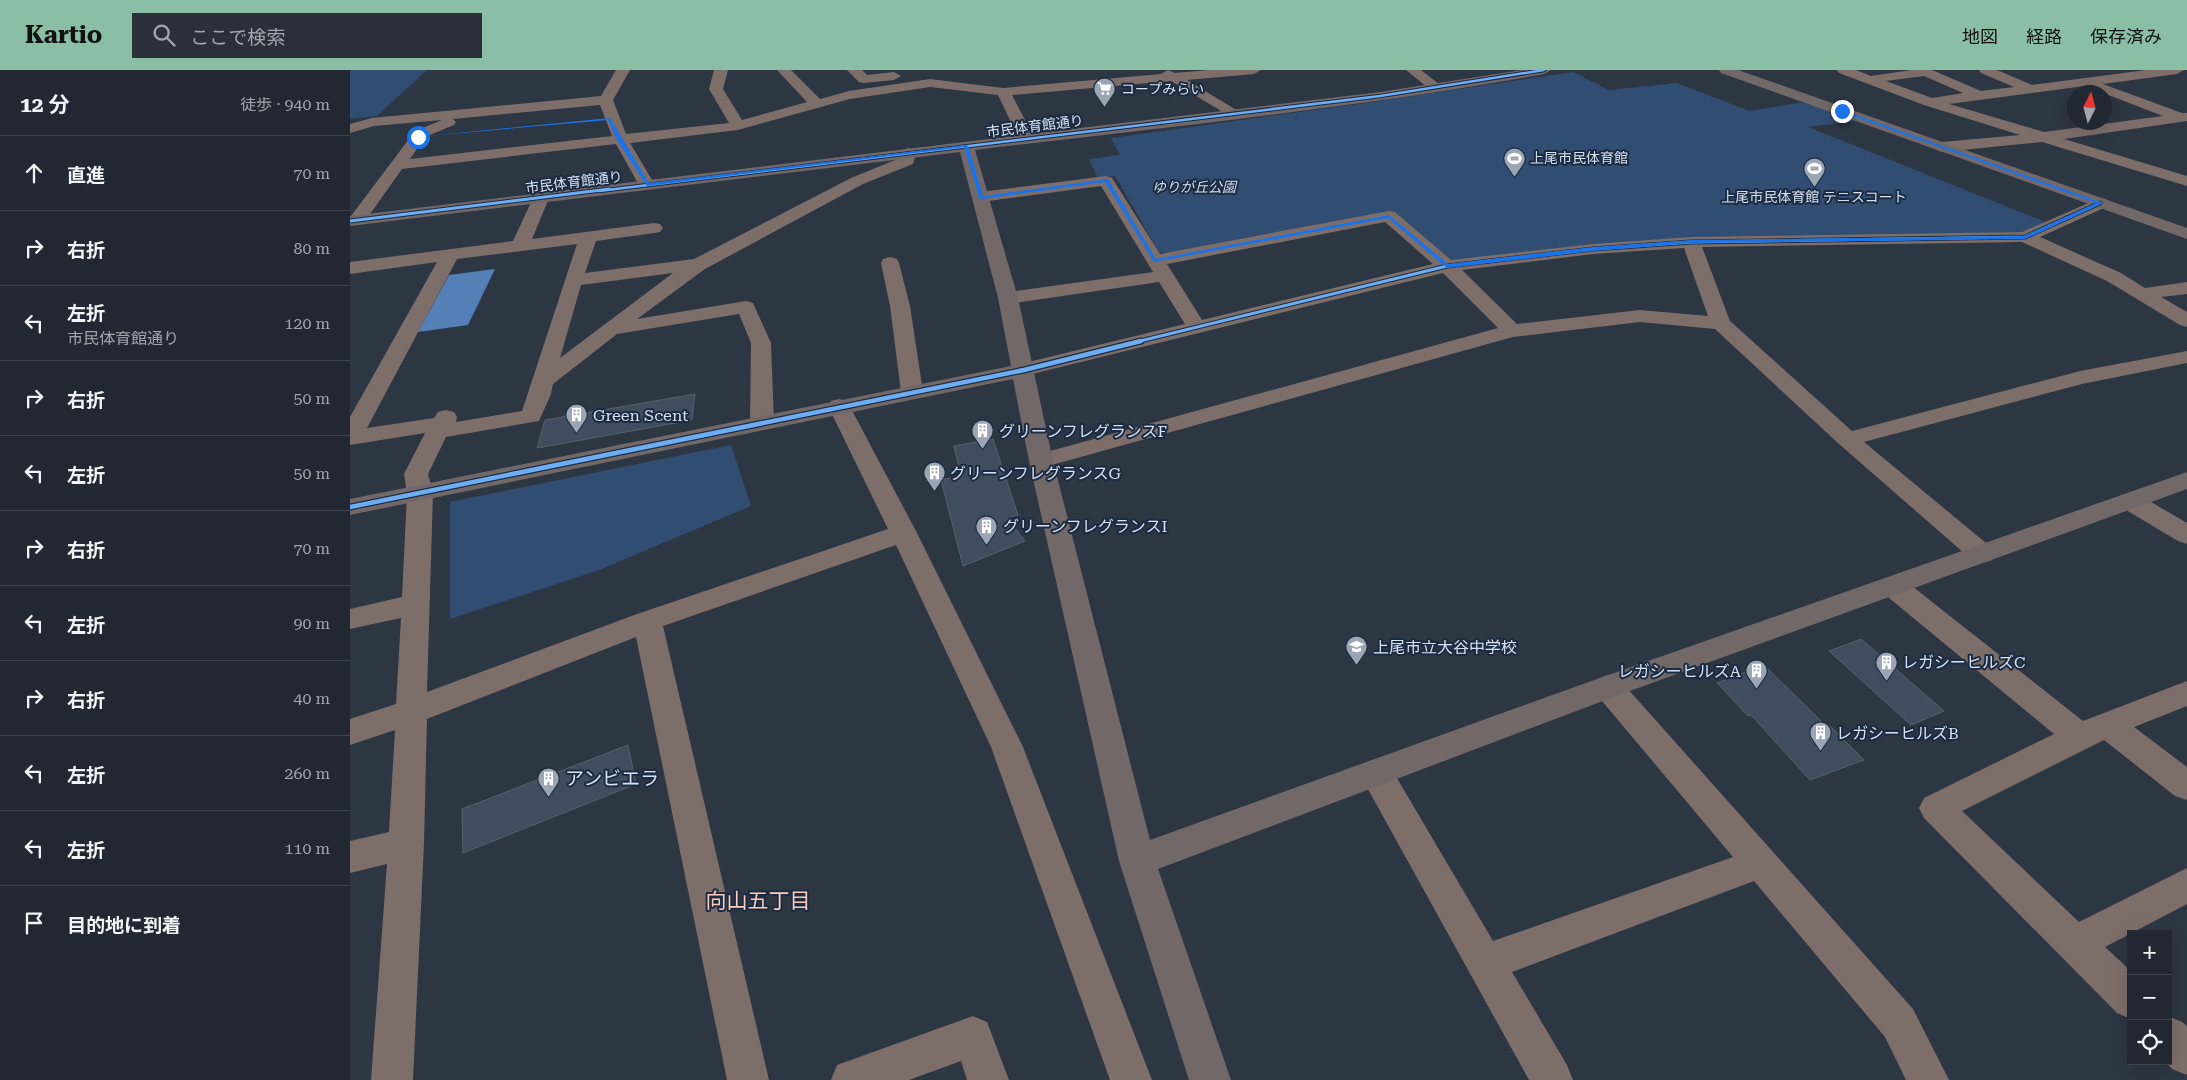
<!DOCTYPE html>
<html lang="ja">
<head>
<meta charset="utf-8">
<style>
  :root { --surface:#222832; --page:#2a303a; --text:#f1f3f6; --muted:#a2a6ac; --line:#3f444d; --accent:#8abfa5 }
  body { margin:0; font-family:"Roboto Serif","Noto Sans JP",serif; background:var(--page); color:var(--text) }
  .controls { position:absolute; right:15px; bottom:15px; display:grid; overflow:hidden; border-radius:0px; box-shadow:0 5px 20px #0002 }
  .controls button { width:45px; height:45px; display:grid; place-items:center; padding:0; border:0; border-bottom:1px solid var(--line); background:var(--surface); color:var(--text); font:25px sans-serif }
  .compass { position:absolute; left:1717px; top:15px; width:45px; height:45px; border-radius:50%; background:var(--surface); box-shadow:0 5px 20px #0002; rotate:6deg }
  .stop { position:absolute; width:15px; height:15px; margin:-11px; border:4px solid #1a73e8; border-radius:50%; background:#fff }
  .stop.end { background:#1a73e8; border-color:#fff; box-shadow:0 1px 5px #0008 }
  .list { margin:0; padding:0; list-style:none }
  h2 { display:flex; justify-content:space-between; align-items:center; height:65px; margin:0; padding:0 20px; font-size:21px }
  h2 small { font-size:16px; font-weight:400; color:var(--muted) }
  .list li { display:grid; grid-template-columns:32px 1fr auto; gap:15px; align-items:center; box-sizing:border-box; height:75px; padding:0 20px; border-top:1px solid var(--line) }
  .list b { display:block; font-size:19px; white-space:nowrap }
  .list p { margin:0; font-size:16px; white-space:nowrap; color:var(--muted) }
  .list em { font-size:16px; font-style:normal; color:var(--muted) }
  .icon { flex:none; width:28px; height:28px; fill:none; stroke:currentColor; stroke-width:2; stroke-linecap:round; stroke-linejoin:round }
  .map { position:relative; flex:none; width:1837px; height:1010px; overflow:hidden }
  header { display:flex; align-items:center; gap:30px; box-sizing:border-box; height:70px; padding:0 25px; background:var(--accent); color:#111 }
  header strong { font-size:24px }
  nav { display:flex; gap:28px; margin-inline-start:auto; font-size:18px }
  .search { width:350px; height:45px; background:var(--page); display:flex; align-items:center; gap:12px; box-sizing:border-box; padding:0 18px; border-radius:0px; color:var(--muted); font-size:19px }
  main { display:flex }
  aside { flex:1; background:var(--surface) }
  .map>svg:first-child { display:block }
  .green { fill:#314d71 }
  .water { fill:#5580b7 }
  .building { fill:#404d5e; stroke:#57606b }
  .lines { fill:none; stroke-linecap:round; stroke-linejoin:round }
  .street { fill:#7d6e6a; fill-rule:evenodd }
  .secondary { fill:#736868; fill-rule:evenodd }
  .cycleway-far2-casing { stroke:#1a2b42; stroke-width:4.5 }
  .cycleway-far1-casing { stroke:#1a2b42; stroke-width:5 }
  .cycleway-casing { stroke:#1a2b42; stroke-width:7 }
  .cycleway-far2 { stroke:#6dadf4; stroke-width:2.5 }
  .cycleway-far1 { stroke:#6dadf4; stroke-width:3 }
  .cycleway { stroke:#6dadf4; stroke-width:4.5 }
  .route { fill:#1a73e8 }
  .labels { text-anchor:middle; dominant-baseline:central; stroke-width:4; stroke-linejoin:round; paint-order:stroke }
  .far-poi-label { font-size:14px; fill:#d6e1f0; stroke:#1a2b42; text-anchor:start }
  .far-street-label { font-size:14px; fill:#d6e1f0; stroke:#1a2b42 }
  .far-park-label { font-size:14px; font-style:italic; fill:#d1deef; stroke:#1a2b42 }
  .poi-label { font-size:16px; fill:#d6e1f0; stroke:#1a2b42; text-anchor:start }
  .near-poi-label { font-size:19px; fill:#d6e1f0; stroke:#1a2b42; text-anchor:start }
  .near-neighbourhood-label { font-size:21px; fill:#fbcbb9; stroke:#1a2b42 }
</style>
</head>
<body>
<header>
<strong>Kartio</strong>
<div class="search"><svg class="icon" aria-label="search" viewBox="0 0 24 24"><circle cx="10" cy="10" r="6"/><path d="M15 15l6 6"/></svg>ここで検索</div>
<nav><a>地図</a><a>経路</a><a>保存済み</a></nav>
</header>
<main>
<aside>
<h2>12 分<small>徒歩 · 940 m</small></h2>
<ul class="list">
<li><svg class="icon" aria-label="ahead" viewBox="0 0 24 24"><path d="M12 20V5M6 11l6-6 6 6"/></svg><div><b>直進</b></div><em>70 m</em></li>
<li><svg class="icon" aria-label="right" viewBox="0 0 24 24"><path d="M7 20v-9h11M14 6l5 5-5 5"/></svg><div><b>右折</b></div><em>80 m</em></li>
<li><svg class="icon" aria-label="left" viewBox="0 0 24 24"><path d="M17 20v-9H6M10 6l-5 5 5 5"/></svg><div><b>左折</b><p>市民体育館通り</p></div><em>120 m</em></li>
<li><svg class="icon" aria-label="right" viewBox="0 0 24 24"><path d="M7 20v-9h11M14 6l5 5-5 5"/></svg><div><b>右折</b></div><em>50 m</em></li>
<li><svg class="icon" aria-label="left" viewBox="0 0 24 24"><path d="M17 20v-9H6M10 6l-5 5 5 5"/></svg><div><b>左折</b></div><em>50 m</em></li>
<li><svg class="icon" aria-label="right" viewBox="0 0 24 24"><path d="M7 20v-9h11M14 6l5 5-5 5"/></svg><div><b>右折</b></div><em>70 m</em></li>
<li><svg class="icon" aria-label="left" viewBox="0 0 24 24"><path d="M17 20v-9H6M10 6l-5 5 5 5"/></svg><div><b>左折</b></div><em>90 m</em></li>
<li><svg class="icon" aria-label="right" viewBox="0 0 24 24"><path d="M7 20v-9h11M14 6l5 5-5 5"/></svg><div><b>右折</b></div><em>40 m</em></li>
<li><svg class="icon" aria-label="left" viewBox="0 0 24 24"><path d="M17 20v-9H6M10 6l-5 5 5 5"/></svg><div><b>左折</b></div><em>260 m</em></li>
<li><svg class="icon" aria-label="left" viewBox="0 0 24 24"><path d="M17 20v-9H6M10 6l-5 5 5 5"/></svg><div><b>左折</b></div><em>110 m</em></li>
<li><svg class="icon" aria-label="arrive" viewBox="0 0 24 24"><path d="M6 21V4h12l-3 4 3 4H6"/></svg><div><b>目的地に到着</b></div></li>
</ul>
</aside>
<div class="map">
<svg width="1837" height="1010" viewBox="0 0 1837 1010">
  <rect width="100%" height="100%" fill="#2d3643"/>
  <!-- green -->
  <path class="green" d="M0,0H77L27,46L0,49Z
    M1223,2L1259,20L1327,13L1399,41L1455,32L1508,51L1458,57L1698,153L1671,162L1330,169L1102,192L1040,142L820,183L809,182L765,106L748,108L739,89L770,85L761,68L1008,34Z
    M381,375L401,436L249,500L100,549V432Z"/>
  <!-- water -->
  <path class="water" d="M145,199L118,255L68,262L99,205Z"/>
  <!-- building -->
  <path class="building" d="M345,324L342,350L187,378L195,350Z
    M643,369L668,445L657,448L675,471L613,496L591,410L611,406L604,376Z
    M1511,569L1594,641L1561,655L1479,581Z
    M1414,595L1477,657L1480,656L1514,690L1460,710L1401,645L1398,646L1367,613Z
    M278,675L286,714L113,783L112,739Z"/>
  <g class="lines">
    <!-- street -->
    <path class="street" d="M266,0H280L263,30L276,64L379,53L359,19L364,0H378L373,19L392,50L457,32L427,0H441L470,29L499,21L580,9L653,18L811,4L818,0L825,3L859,0H911L904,4L837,10L888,41L890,44L888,47L883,48L821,11L662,25L685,69L682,72H672L669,69L648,25L580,17L500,29L388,60L280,73L305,115L303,118H291L289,115L266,74L52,99L13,154L7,155L0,152L1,146L65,61L92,50L24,56L0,63V54L22,48L251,26ZM250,35L262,66L60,89L75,67L104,55L106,52L103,49Z
      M497,0H512L517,5L544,2L551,6L544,10L514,13L509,12Z
      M1056,0H1071L1094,18L1092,21H1082Z
      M1487,0H1506L1521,6L1561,0H1582L1631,21L1664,17L1631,3L1629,0H1647L1682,15L1796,0H1834L1827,4L1753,14L1832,43H1837V51L1714,69L1837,106V116L1692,72L1592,82L1587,80L1584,77L1587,74L1592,72L1670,65L1574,35L1489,3ZM1574,6L1613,23L1582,28L1536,11ZM1735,16L1813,46L1694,62L1599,34Z
      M558,78L563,80L566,83L563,94L513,114L355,199L287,249L396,231L403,233L421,273L424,353L420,358L412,360L404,358L400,353L401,273L389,244L267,264L203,314L201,324L189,351L96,367L78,404L83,423L77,622L287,544L538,459L478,336L481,331L489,329L497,331L567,463L673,677L802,1010H760L641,677L546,475L313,556L419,1010H377L286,567L77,649L74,773L63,1010H21L37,794L0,803V771L39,762L45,660L0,675V649L46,634L51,548L0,559V539L52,527L57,423L54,404L75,363L0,375V347L87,192L0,204V192L163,171L183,128L185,124H197L199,128L182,169L304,153L310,154L313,158L310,162L304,163L246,171L235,203L344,189L501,108L550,88L553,80ZM227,174L172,341L106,352L107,347L104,342L96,340L88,342L84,348L17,358L107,189ZM323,203L210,288L231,215Z
      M756,106L762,108L810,184L1039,141L1045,142L1101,190L1243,174L1341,167L1672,162L1750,128L1756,129L1758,133L1756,137L1690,167L1771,203L1795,218L1837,212V224L1811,227L1837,242V257L1830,255L1757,211L1672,172L1352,177L1380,251L1502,361L1730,301L1837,281V293L1732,314L1514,372L1642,478L1645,484L1642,490L1632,493L1622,490L1489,374L1365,259L1290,252L1163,267L691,398L682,396L679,391L682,386L1148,258L1093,203L674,306L666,305L663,300L666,295L835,254L809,212L658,234L651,232L648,228L651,224L658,222L803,202L751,116L631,132L625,131L623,127L625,123L631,122ZM1035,152L1083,194L852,250L817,194ZM1334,178L1358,246L1290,240L1167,254L1112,200L1243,184Z
      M540,187L547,189L549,193L560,236L573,322L570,327L562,329L554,327L551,322L540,236L531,193L533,189Z
      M1780,423L1789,425L1837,453V474L1828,471L1771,437L1767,431L1771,425Z
      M1543,506L1553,509L1733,651L1837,611V636L1784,657L1837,697V730L1825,726L1754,670L1612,741L1729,852L1837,798V834L1755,877L1781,901V949L1767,943L1574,748L1569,738L1574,728L1704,664L1533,523L1529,516L1533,509Z
      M1258,605L1269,609L1563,939L1599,1010H1556L1535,967L1404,811L1162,902L1217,995L1223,1010H1179L1009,703L1014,693L1026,689L1038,693L1143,871L1383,787L1247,625L1243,617L1247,609Z
      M623,946L637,952L659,1010H617L611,991L559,1010H481L487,995Z
      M1818,946L1832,952L1837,956V1005L1822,999L1815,991H1818Z"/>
    <!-- secondary -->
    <path class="secondary" d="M1172,0H1201L1194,4C1006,38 815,57 625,80L668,228L703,391L800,770L1247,609L1837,402V419L1269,625L808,799L881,1010H839L769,791L679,391L663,309L0,445V429L661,296L648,228L610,82L0,156V146L1030,22Z
      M1369,0H1388L1837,158V169L1371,3Z"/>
    <defs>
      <path id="cycleway-far2" d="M249,121L1030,26L1194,0"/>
      <path id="cycleway-far1" d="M0,151L260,119
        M786,272L1097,196L1243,179L1341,172L1675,167L1750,133"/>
      <path id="cycleway" d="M0,437L674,300L791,271"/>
    </defs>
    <!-- cycleway-far2 casing -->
    <use href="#cycleway-far2" class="cycleway-far2-casing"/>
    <!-- cycleway-far1 casing -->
    <use href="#cycleway-far1" class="cycleway-far1-casing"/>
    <!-- cycleway casing -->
    <use href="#cycleway" class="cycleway-casing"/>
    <!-- cycleway-far2 -->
    <use href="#cycleway-far2" class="cycleway-far2"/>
    <!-- cycleway-far1 -->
    <use href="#cycleway-far1" class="cycleway-far1"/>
    <!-- cycleway -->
    <use href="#cycleway" class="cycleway"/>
  </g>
  <!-- route -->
  <path class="route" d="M1492,40L1753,133L1675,169L1342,173L1243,181L1097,198L1038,148L804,192L755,112L631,129L629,127L614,77L297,116L267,70L258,50L66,67L260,48L299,113L616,75L618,76L633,126L758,109L806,189L1039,145L1098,194L1243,177L1342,170L1674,166L1746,133L1491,42Z"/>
  <!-- icons -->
  <defs>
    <symbol id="supermarket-pin" viewBox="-11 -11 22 30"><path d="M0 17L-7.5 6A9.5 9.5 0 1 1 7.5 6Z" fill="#9ba5b3" stroke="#1a2b42"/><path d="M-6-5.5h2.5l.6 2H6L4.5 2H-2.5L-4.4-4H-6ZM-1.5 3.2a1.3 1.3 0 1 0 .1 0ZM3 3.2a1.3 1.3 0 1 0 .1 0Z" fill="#fff"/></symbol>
    <symbol id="stadium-pin" viewBox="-11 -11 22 30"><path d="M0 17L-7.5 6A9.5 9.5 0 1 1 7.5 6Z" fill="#9ba5b3" stroke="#1a2b42"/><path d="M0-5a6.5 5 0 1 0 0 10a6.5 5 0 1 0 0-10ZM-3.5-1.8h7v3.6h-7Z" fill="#fff"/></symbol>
    <symbol id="building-pin" viewBox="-11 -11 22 30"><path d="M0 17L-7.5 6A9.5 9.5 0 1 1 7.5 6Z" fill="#9ba5b3" stroke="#1a2b42"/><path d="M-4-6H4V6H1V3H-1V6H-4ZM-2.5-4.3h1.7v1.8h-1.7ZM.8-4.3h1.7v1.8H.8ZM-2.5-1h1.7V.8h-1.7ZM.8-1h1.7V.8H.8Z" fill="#fff"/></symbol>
    <symbol id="school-pin" viewBox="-11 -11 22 30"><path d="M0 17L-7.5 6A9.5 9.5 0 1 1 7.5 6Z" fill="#9ba5b3" stroke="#1a2b42"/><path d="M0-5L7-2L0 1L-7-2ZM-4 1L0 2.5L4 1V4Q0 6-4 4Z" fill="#fff"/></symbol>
  </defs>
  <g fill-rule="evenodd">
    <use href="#supermarket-pin" x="742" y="6" width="25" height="34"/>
    <use href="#stadium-pin" x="1152" y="76" width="25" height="34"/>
    <use href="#stadium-pin" x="1452" y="86" width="25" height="34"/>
    <use href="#building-pin" x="214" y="332" width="25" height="34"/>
    <use href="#building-pin" x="620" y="348" width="25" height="34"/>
    <use href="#building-pin" x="572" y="390" width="25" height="34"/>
    <use href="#building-pin" x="624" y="444" width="25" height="34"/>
    <use href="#school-pin" x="994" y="564" width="25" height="34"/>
    <use href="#building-pin" x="1524" y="580" width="25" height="34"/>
    <use href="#building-pin" x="1394" y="588" width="25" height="34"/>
    <use href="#building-pin" x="1458" y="650" width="25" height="34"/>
    <use href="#building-pin" x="186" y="696" width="25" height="34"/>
  </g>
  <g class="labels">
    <!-- far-poi labels -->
    <g class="far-poi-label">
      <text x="771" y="19">コープみらい</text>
      <text x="1180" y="88">上尾市民体育館</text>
      <text x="1464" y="127" text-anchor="middle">上尾市民体育館 テニスコート</text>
    </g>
    <!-- far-street labels -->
    <g class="far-street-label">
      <text transform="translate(685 56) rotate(-7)">市民体育館通り</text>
      <text transform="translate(224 112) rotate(-7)">市民体育館通り</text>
    </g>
    <!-- far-park labels -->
    <g class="far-park-label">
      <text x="844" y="117">ゆりが丘公園</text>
    </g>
    <!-- poi labels -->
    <g class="poi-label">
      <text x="243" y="345">Green Scent</text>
      <text x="649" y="361">グリーンフレグランスF</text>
      <text x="600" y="403">グリーンフレグランスG</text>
      <text x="653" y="456">グリーンフレグランスI</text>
      <text x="1023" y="577">上尾市立大谷中学校</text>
      <text x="1552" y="592">レガシーヒルズC</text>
      <text x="1391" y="601" text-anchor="end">レガシーヒルズA</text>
      <text x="1486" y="663">レガシーヒルズB</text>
    </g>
    <!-- near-poi labels -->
    <g class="near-poi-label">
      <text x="215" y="708">アンビエラ</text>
    </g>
    <!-- near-neighbourhood labels -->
    <g class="near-neighbourhood-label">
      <text x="408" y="831">向山五丁目</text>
    </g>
  </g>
</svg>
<div class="controls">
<button>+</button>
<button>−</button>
<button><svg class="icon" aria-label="locate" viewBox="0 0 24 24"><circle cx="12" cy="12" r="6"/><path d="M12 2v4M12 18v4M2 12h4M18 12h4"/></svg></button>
</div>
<svg class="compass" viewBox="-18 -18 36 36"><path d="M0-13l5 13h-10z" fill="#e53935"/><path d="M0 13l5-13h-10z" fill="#a2a6ac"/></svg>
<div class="stop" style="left:68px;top:67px"></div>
<div class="stop end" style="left:1492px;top:41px"></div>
</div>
</main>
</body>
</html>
